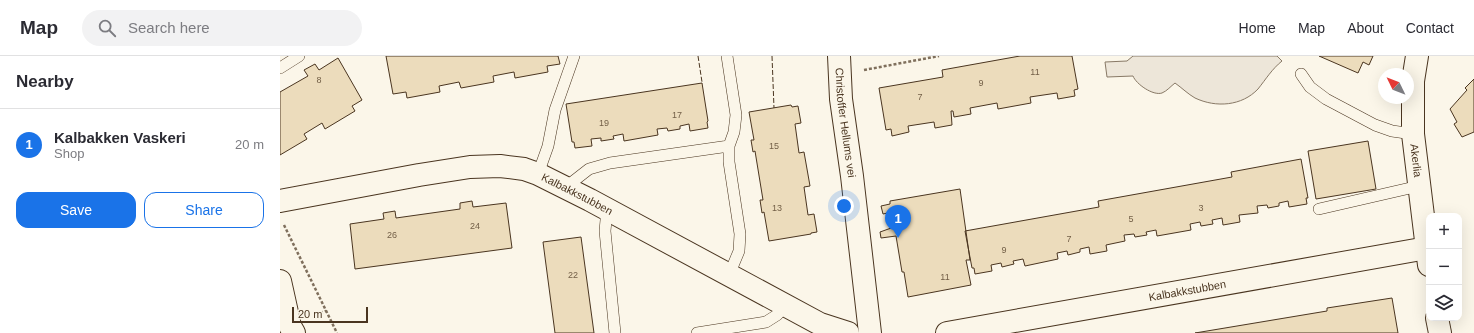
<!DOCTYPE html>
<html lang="en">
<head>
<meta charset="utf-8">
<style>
  :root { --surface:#fff; --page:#f2f2f3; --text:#2b2b33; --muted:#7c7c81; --line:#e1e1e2; --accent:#1a73e8 }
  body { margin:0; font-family:Arial,sans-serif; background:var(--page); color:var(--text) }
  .controls { position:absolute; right:12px; bottom:12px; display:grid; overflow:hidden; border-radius:8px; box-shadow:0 4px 16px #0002 }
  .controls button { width:36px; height:36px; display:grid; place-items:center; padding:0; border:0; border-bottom:1px solid var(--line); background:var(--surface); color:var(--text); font:20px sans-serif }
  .compass { position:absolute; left:1098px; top:12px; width:36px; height:36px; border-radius:50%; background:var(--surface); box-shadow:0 4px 16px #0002; rotate:313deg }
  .scale { position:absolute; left:12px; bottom:10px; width:76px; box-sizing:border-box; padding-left:4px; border:2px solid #4a3520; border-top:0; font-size:11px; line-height:14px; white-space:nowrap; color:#4a3520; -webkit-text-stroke:3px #fbf6e9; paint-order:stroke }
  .you { position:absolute; left:564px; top:150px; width:14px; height:14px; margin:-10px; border:3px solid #fff; border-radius:50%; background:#1a73e8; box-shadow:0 0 0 6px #1a73e833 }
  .badge { display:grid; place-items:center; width:26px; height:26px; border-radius:50%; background:var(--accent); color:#fff; font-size:13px; font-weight:700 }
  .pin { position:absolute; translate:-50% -33px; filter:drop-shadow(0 1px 2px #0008) }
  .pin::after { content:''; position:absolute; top:21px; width:14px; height:12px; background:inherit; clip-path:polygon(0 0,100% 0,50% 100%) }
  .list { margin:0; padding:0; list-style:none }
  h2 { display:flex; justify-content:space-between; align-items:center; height:52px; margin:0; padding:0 16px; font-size:17px }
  h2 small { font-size:13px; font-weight:400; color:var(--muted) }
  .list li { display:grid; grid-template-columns:26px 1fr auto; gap:12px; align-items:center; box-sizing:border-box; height:72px; padding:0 16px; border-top:1px solid var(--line) }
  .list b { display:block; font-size:15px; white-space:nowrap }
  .list p { margin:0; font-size:13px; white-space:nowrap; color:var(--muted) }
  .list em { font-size:13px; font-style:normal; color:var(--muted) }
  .actions { display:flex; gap:8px; padding:12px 16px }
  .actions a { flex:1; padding:9px 0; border:1px solid var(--accent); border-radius:12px; text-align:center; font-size:14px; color:var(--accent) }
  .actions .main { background:var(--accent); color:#fff }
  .icon { flex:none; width:22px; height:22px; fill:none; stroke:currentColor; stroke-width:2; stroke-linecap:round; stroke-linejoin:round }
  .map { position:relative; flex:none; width:1194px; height:277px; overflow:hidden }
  header { display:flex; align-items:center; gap:24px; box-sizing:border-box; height:56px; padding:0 20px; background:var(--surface); border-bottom:1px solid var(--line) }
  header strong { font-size:19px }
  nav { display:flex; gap:22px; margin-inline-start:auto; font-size:14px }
  .search { width:280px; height:36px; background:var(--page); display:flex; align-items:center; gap:10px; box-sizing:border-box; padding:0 14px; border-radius:22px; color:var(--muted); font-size:15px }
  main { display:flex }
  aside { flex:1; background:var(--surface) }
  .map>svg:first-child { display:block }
  .green { fill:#ede6d9; stroke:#887966 }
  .building { fill:#ecdcbc; stroke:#4a3520 }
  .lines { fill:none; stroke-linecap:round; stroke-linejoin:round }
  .service-casing { stroke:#4a3520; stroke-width:12 }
  .minor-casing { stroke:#4a3520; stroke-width:24 }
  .secondary-casing { stroke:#4a3520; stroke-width:24 }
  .path { stroke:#7f6f5c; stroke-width:2.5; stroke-dasharray:3 2; stroke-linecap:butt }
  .service { stroke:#fbf6e9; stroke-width:11 }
  .minor { stroke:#fbf6e9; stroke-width:22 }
  .secondary { stroke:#fbf6e9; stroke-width:22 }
  .fence { stroke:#4a3520; stroke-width:1; stroke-dasharray:5 2; stroke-linecap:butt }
  .labels { text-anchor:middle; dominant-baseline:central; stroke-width:3; stroke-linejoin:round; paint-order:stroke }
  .number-label { font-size:9px; fill:#725f47 }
  .street-label { font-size:11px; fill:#4a3520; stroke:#fbf6e9 }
</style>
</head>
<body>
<header>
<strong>Map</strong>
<div class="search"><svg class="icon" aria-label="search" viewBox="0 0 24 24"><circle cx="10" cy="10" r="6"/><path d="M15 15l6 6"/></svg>Search here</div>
<nav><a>Home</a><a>Map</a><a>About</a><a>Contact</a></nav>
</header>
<main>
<aside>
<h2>Nearby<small></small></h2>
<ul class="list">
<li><span class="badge">1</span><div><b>Kalbakken Vaskeri</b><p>Shop</p></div><em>20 m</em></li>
</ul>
<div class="actions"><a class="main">Save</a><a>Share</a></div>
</aside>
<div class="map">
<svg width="1194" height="277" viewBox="0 0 1194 277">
  <rect width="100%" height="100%" fill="#fbf6e9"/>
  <!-- green -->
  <path class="green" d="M853,0H997L1002,5C992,13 986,23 978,33C962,50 936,52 915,42C908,38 902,32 895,27C891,30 887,35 882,37C873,40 856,28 853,20L827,21L825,6L847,5Z"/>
  <!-- building -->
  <path class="building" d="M106,0H278L280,8L267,10L268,16L235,22L234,16L213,20L214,26L181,32L179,26L159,30L160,36L127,42L126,36L113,38Z
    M740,0H792L798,33L794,34L795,40L778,43L777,37L750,41L751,47L718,53L717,47L690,52L691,58L674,61L673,55H671L672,69L655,72L654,66L628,70L629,76L612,80L611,73L606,74L599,32L663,21L662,14Z
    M1039,0H1093L1089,9L1083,6L1078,17Z
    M58,2L82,44L72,50L75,55L45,73L42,67L24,78L27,83L0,99V36L28,20L24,14L35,8L39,14Z
    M1194,23V76L1182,81L1174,68L1177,66L1170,53L1187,34L1185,32Z
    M422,27L428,65L427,66L428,72L410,75L409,68L400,70V73L388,75L387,72L377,73L378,79L344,85L343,78L333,80L334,83L321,85V82L311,83L312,90L295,92L294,86H292L286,48Z
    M511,49L512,51L518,50L521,67L515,68L519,97L524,96L530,130L524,131L528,159L534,158L537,176L531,177V178L489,185L484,156L482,157L480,144H483L475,95L473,96L471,84H474L469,56Z
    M1088,85L1096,133L1036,143L1028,95Z
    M1021,103L1028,142H1026L1027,148L1009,151L1008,145L999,147V150L988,152L987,149L977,150L978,157L959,159L960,166L943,169L942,162L932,164L933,168L921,170L920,166L910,168L911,174L877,180L876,174L866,176L867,179L855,181L854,178L844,179L845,185L826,189L827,195L810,198L809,191L800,193V196L788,199L787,195L777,197L778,203L745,210L743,203L733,205L734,208L722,211L721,207L711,209L712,215L695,218L694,212H692L685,175L819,151L818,145L952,121L951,116Z
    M680,133L690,204H686L691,229L628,241L624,216H622L616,180L601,182L600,176L614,171L612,156L603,158L601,150L610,148V145Z
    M192,145L193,151L226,147L232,192L75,213L70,168L104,163L103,157L115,155L116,162L180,153V147Z
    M301,181L314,277H275L263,186Z
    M1112,242L1118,277H915L1047,255V252Z"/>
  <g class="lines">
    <defs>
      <path id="service" d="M447,0L456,59L454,76L449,90V106L460,178L459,195L449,219
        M0,12L19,0
        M1021,18L1030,31L1046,43L1095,69L1112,75L1133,78
        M258,118L268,90L275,54L294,0
        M286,131L309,113L330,107L449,90
        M327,153L325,175L335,277
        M1039,153L1139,130
        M417,277L486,266L497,259L505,250"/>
      <g id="minor">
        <path id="s1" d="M559,0L561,43L572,120L590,277"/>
        <path id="s2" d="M1137,0L1133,25V78L1149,209"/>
        <path id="s3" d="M0,145L139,119L190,111L220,110L244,113L258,118L310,144L540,268L568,277"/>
        <path d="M1157,262L1160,277"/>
        <path id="s4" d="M667,277L1147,192"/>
      </g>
      <path id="secondary" d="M0,225L10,270L14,277"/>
    </defs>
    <!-- service casing -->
    <use href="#service" class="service-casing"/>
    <!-- minor casing -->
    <use href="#minor" class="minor-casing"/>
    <!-- secondary casing -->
    <use href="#secondary" class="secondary-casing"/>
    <!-- path -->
    <path class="path" d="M584,14L659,0
      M4,169L57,277
      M40,257L46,255"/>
    <!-- service -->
    <use href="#service" class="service"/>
    <!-- minor -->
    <use href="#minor" class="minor"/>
    <!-- secondary -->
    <use href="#secondary" class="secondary"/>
    <!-- fence -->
    <path class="fence" d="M418,0L422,26
      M492,0L494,52"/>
  </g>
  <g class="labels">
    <!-- number labels -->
    <g class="number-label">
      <text x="755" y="16">11</text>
      <text x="39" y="24">8</text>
      <text x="701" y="27">9</text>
      <text x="640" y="41">7</text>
      <text x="397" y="59">17</text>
      <text x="324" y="67">19</text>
      <text x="494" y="90">15</text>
      <text x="497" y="152">13</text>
      <text x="921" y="152">3</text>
      <text x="851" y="163">5</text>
      <text x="195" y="170">24</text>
      <text x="112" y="179">26</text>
      <text x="789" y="183">7</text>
      <text x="724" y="194">9</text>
      <text x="293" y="219">22</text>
      <text x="665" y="221">11</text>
    </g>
    <!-- street labels -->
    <g class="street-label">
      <text stroke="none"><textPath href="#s1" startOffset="67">Christoffer Hellums vei</textPath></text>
      <text stroke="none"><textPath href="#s2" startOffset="105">Akerlia</textPath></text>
      <text stroke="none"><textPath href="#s3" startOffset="306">Kalbakkstubben</textPath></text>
      <text stroke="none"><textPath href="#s4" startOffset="244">Kalbakkstubben</textPath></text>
    </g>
  </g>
</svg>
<div class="controls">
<button>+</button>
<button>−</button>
<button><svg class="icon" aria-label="layers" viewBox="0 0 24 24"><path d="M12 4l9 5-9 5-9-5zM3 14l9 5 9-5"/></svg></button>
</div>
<svg class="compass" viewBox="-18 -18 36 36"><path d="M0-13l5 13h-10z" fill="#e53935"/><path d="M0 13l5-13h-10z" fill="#7c7c81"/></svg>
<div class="scale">20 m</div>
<div class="you"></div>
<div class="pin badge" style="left:618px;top:182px">1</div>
</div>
</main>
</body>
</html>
